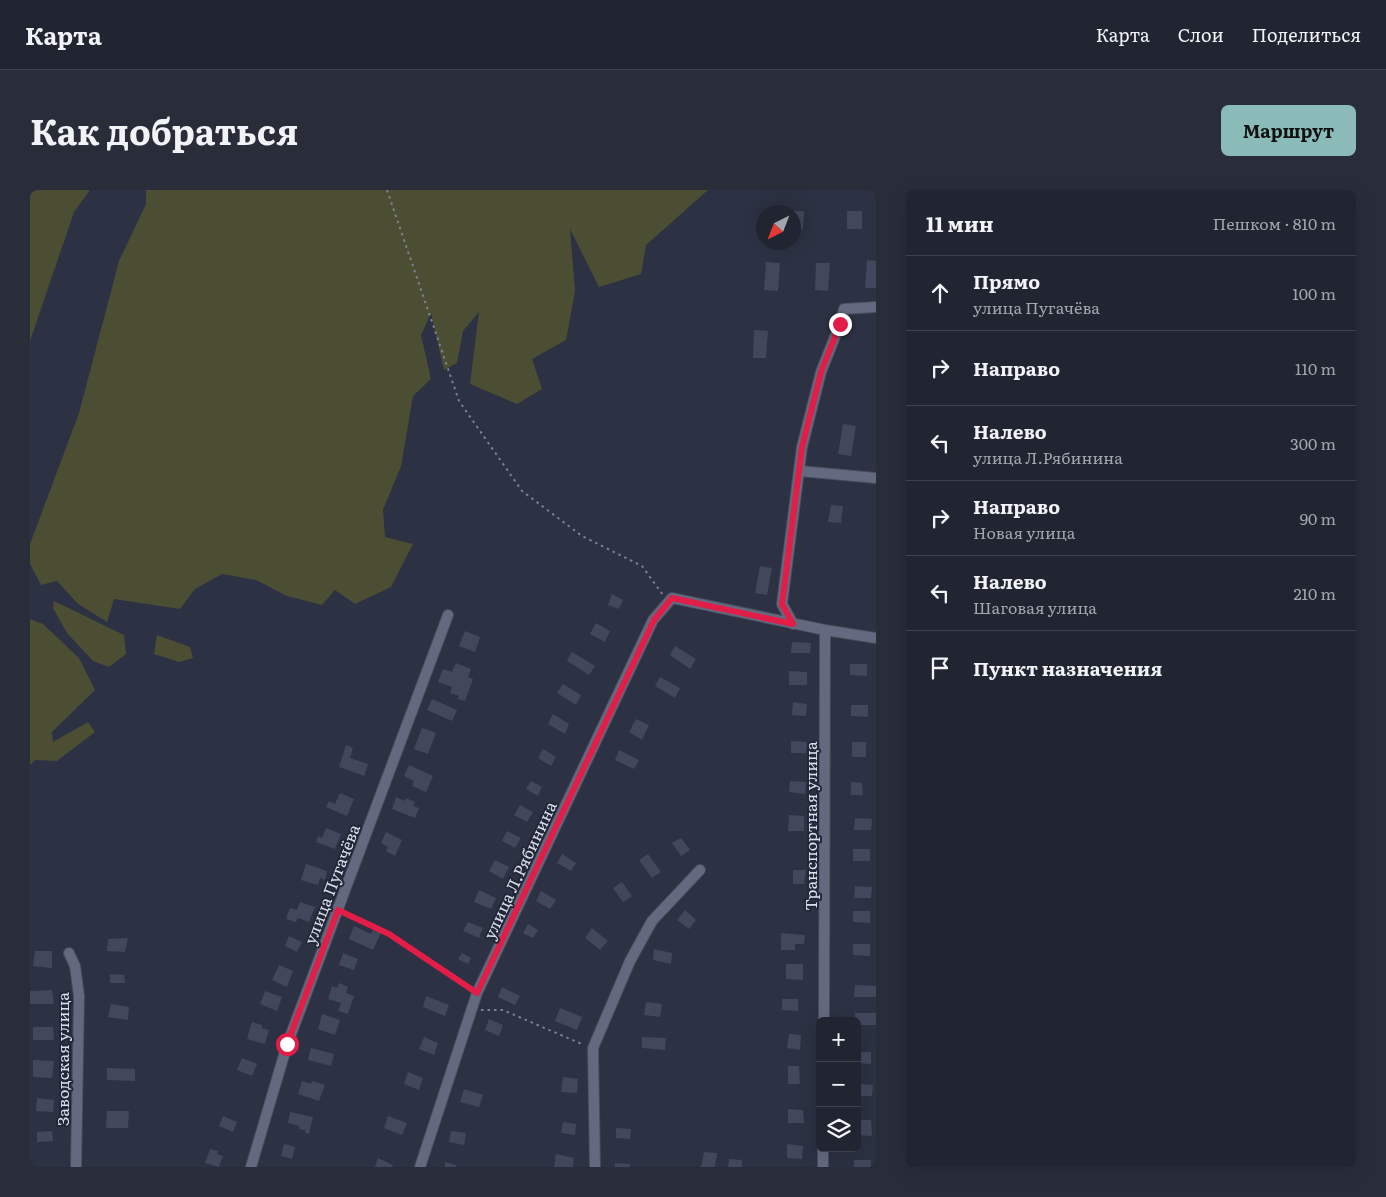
<!DOCTYPE html>
<html lang="ru">
<head>
<meta charset="utf-8">
<style>
  :root { --surface:#212532; --page:#292d3a; --text:#f1f3f6; --muted:#a2a5ac; --line:#3e424d; --accent:#8bbbb9 }
  body { margin:0; font-family:Literata,serif; background:var(--page); color:var(--text) }
  .controls { position:absolute; right:15px; bottom:15px; display:grid; overflow:hidden; border-radius:8px; box-shadow:0 5px 20px #0002 }
  .controls button { width:45px; height:45px; display:grid; place-items:center; padding:0; border:0; border-bottom:1px solid var(--line); background:var(--surface); color:var(--text); font:25px sans-serif }
  .compass { position:absolute; left:726px; top:15px; width:45px; height:45px; border-radius:50%; background:var(--surface); box-shadow:0 5px 20px #0002; rotate:222deg }
  .stop { position:absolute; width:15px; height:15px; margin:-11px; border:4px solid #e11d48; border-radius:50%; background:#fff }
  .stop.end { background:#e11d48; border-color:#fff; box-shadow:0 1px 5px #0008 }
  .list { margin:0; padding:0; list-style:none }
  h2 { display:flex; justify-content:space-between; align-items:center; height:65px; margin:0; padding:0 20px; font-size:21px }
  h2 small { font-size:16px; font-weight:400; color:var(--muted) }
  .list li { display:grid; grid-template-columns:32px 1fr auto; gap:15px; align-items:center; box-sizing:border-box; height:75px; padding:0 20px; border-top:1px solid var(--line) }
  .list b { display:block; font-size:19px; white-space:nowrap }
  .list p { margin:0; font-size:16px; white-space:nowrap; color:var(--muted) }
  .list em { font-size:16px; font-style:normal; color:var(--muted) }
  .icon { flex:none; width:28px; height:28px; fill:none; stroke:currentColor; stroke-width:2; stroke-linecap:round; stroke-linejoin:round }
  .map { position:relative; flex:none; width:846px; height:977px; overflow:hidden; border-radius:8px }
  header { display:flex; align-items:center; gap:30px; box-sizing:border-box; height:70px; padding:0 25px; background:var(--surface); border-bottom:1px solid var(--line) }
  header strong { font-size:24px }
  nav { display:flex; gap:28px; margin-inline-start:auto; font-size:18px }
  .intro { display:flex; align-items:center; justify-content:space-between; box-sizing:border-box; height:120px; padding:0 30px }
  h1 { margin:0; font-size:35px }
  .button { padding:12px 22px; border-radius:8px; background:var(--accent); color:#111; font-size:18px; font-weight:700 }
  main { display:flex; gap:30px; padding:0 30px }
  aside { flex:1; background:var(--surface); border-radius:8px; box-shadow:0 5px 20px #0002 }
  .map>svg:first-child { display:block }
  .green { fill:#4c4e33 }
  .building { fill:#42485c }
  .lines { fill:none; stroke-linecap:round; stroke-linejoin:round }
  .minor-casing { stroke:#484d5c; stroke-width:12 }
  .path { stroke:#7c8190; stroke-width:2; stroke-dasharray:2.5 4; stroke-linecap:butt }
  .minor { stroke:#636a7f; stroke-width:10 }
  .route { stroke:#e11d48; stroke-width:6 }
  .labels { text-anchor:middle; dominant-baseline:central; stroke-width:4; stroke-linejoin:round; paint-order:stroke }
  .street-label { font-size:16px; fill:#dce0ec; stroke:#222739 }
</style>
</head>
<body>
<header>
<strong>Карта</strong>
<nav><a>Карта</a><a>Слои</a><a>Поделиться</a></nav>
</header>
<div class="intro"><h1>Как добраться</h1><a class="button">Маршрут</a></div>
<main>
<div class="map">
<svg width="846" height="977" viewBox="0 0 846 977">
  <rect width="100%" height="100%" fill="#2c3143"/>
  <!-- green -->
  <path class="green" d="M0,0H60L44,22L0,151Z
    M116,0H678L616,55L611,84L569,97L540,39L545,101L536,150L502,169L512,199L487,214L440,194L449,122L433,141L427,173L414,180L401,123L391,145L401,189L383,206L371,276L353,320L355,347L383,354L361,397L325,414L305,400L292,415L257,406L226,390L192,384L165,399L150,419L84,409L77,432L48,414L27,391L11,395L0,374V354L49,223L89,71L116,14Z
    M24,411L94,445L96,464L79,477L63,471L37,443L23,418Z
    M0,429L13,434L49,468L65,500L22,542L23,552L58,532L65,542L27,571L5,570L0,575Z
    M127,445L160,457L163,468L149,472L124,464Z"/>
  <!-- building -->
  <path class="building" d="M764,21H774L773,39H764Z
    M817,21H832V39H817Z
    M837,70L846,71V98H835Z
    M736,72L750,73L748,101L734,100Z
    M786,73H800L798,101L785,100Z
    M724,140L738,141L736,168H723Z
    M813,234L826,236L821,266L808,264Z
    M801,315L813,316L811,333L798,332Z
    M730,376L742,378L737,405L725,403Z
    M582,404L593,410L589,419L578,415Z
    M566,433L580,441L575,452L560,444Z
    M435,441L450,447L445,462L429,456Z
    M762,452L781,453L780,463H761Z
    M645,456L666,469L660,479L640,465Z
    M542,462L565,476L559,485L537,471Z
    M426,473L441,479L438,487L443,489L435,511L427,509L429,506L420,503L422,497L408,492L413,479L422,482Z
    M820,474H837V486L820,485Z
    M759,481L777,482V495H759Z
    M630,487L650,498L645,508L625,496Z
    M533,494L551,505L546,515L527,503Z
    M402,509L427,520L422,531L397,520Z
    M763,512L777,514L776,526L762,525Z
    M821,515H838V527L821,526Z
    M523,524L539,534L535,544L518,534Z
    M606,529L619,535L612,550L599,542Z
    M392,538L406,543L398,564L384,559Z
    M761,551L777,552L776,563H761Z
    M822,552H836V567H822Z
    M316,555L323,558L320,568L338,574L334,586L309,577Z
    M513,559L526,567L521,576L508,568Z
    M589,560L609,570L604,579L585,570Z
    M379,575L403,586L396,602L382,596L384,591L374,586Z
    M501,591L512,597L508,606L496,599Z
    M760,591L776,592L775,604L759,602Z
    M821,592L832,593L833,605H821Z
    M310,603L324,609L317,626L296,617L299,611L305,614Z
    M366,607L375,611L376,608L385,612L383,616L389,618L385,628L362,619Z
    M490,615L503,622L497,632L484,625Z
    M759,625L774,626V641H758Z
    M825,628L842,629L841,640H824Z
    M296,638L311,644L305,659L286,652L288,646L292,648Z
    M477,641L491,648L485,658L472,651Z
    M356,642L372,650L365,666L356,661L358,657L351,653Z
    M651,648L660,660L651,666L642,653Z
    M823,659H840V671H823Z
    M532,664L546,673L541,681L527,673Z
    M618,664L631,682L622,688L609,670Z
    M465,670L479,677L473,689L459,681Z
    M276,674L297,681L295,690L290,688L288,695L271,690Z
    M763,680H776L774,694H763Z
    M592,692L602,706L593,712L583,698Z
    M825,696L842,697L841,708H824Z
    M449,700L466,708L461,719L444,712Z
    M511,701L526,710L520,719L506,711Z
    M270,712L285,717L279,732L268,728L266,732L256,729L260,718L267,720Z
    M655,720L666,730L659,739L647,730Z
    M823,721H840V733L823,732Z
    M438,732L453,738L449,748L433,741Z
    M498,734L508,740L503,748L493,743Z
    M324,736L341,744L343,740L351,743L343,760L319,749Z
    M562,738L578,751L570,760L555,748Z
    M751,743L775,745L774,754H765V760H751Z
    M259,746L272,752L267,762L255,756Z
    M98,748L95,762L77,761L78,749Z
    M823,754H840V766L823,765Z
    M624,759L642,763L641,774L623,770Z
    M5,761H22V778L3,776Z
    M313,763L328,769L324,780L309,775Z
    M432,763L441,768L438,774L428,769Z
    M756,774H773V790L756,789Z
    M249,775L263,781L257,797L242,790Z
    M80,784L94,785L95,793H80Z
    M309,793L318,797L316,803L324,806L318,824L308,821L311,813L298,809L302,796L307,798Z
    M825,795L846,796V807H824Z
    M472,797L490,806L485,815L468,807Z
    M22,800L24,814H0V801Z
    M235,801L252,807L247,821L230,814Z
    M396,806L419,815L415,826L393,817Z
    M752,809H768V821L752,820Z
    M616,812L632,814L630,827L614,825Z
    M81,814L99,817L98,830L78,827Z
    M530,818L552,827L547,840L525,831Z
    M825,823H846V835H827V831H825Z
    M292,824L310,830L305,845L288,839Z
    M459,829L473,835L469,846L455,840Z
    M222,832L232,835V838L239,840L235,854L217,849Z
    M3,837H23L24,850H3Z
    M759,844L771,845L770,860L757,858Z
    M394,847L408,853L404,865L389,859Z
    M612,847L636,848L635,860L612,858Z
    M281,858L304,864L301,876L278,870Z
    M827,862H841V874L827,873Z
    M212,868L227,874L222,886L207,880Z
    M3,870L24,871L22,888L3,887Z
    M758,876H769L770,894H758Z
    M77,878L105,879V891L77,890Z
    M378,882L393,888L389,900L374,894Z
    M533,887L548,889L547,903L531,902Z
    M272,891L281,894L282,891L295,895L289,911L268,904Z
    M827,894L843,895L842,906H827Z
    M434,899L453,905L449,917L430,912Z
    M7,908L24,910L23,922L6,921Z
    M758,919L773,920L774,933H758Z
    M77,921H99L98,938H76Z
    M260,922L283,927L279,944L275,943V940L269,939V936L258,933Z
    M193,926L207,932L203,942L189,936Z
    M358,926L377,933L372,945L354,938Z
    M827,930H841L842,946L827,945Z
    M533,932L546,934L545,945L531,943Z
    M586,938L601,939L600,949L586,948Z
    M22,941L23,951L7,952V942Z
    M421,941L436,943L434,955L419,952Z
    M254,954L265,957L262,969L251,966Z
    M757,954L773,956L772,969L757,968Z
    M180,959L188,961L187,964L193,966L189,977L175,973Z
    M674,962L687,963L685,977H671Z
    M526,964L544,968L543,977H524Z
    M348,968L363,975L362,977H345Z
    M699,969L712,970V977H698Z
    M824,970H841V977H824Z
    M415,972L426,975V977H415Z
    M585,973L600,974V977H585Z"/>
  <g class="lines">
    <defs>
      <path id="minor" d="M770,281L846,288
        M763,434L752,414L772,257L791,182L810,134L814,119L846,117
        M39,763L45,776L49,806L46,977
        M794,831L795,440
        M221,977L257,855L418,425
        M390,977L447,803L623,430L642,408L795,440L846,448
        M565,977L563,858L600,771L622,731L670,680
        M793,977V958"/>
    </defs>
    <!-- minor casing -->
    <use href="#minor" class="minor-casing"/>
    <!-- path -->
    <path class="path" d="M357,0L429,211L492,301L552,346L612,376L633,405
      M317,724L359,744L439,798
      M451,820H473L554,855"/>
    <!-- minor -->
    <use href="#minor" class="minor"/>
  </g>
  <g class="lines">
    <!-- route -->
    <path class="route" d="M257,854L308,720L359,744L447,803L624,430L642,408L763,434L752,414L772,257L791,182L810,134"/>
  </g>
  <g class="labels">
    <!-- street labels -->
    <g class="street-label">
      <text transform="translate(780 636) rotate(-90)">Транспортная улица</text>
      <text transform="translate(489 680) rotate(-65)">улица Л.Рябинина</text>
      <text transform="translate(301 694) rotate(-69)">улица Пугачёва</text>
      <text transform="translate(32 869) rotate(-90)">Заводская улица</text>
    </g>
  </g>
</svg>
<div class="controls">
<button>+</button>
<button>−</button>
<button><svg class="icon" aria-label="layers" viewBox="0 0 24 24"><path d="M12 4l9 5-9 5-9-5zM3 14l9 5 9-5"/></svg></button>
</div>
<svg class="compass" viewBox="-18 -18 36 36"><path d="M0-13l5 13h-10z" fill="#e53935"/><path d="M0 13l5-13h-10z" fill="#a2a5ac"/></svg>
<div class="stop" style="left:257px;top:854px"></div>
<div class="stop end" style="left:810px;top:134px"></div>
</div>
<aside>
<h2>11 мин<small>Пешком · 810 m</small></h2>
<ul class="list">
<li><svg class="icon" aria-label="ahead" viewBox="0 0 24 24"><path d="M12 20V5M6 11l6-6 6 6"/></svg><div><b>Прямо</b><p>улица Пугачёва</p></div><em>100 m</em></li>
<li><svg class="icon" aria-label="right" viewBox="0 0 24 24"><path d="M7 20v-9h11M14 6l5 5-5 5"/></svg><div><b>Направо</b></div><em>110 m</em></li>
<li><svg class="icon" aria-label="left" viewBox="0 0 24 24"><path d="M17 20v-9H6M10 6l-5 5 5 5"/></svg><div><b>Налево</b><p>улица Л.Рябинина</p></div><em>300 m</em></li>
<li><svg class="icon" aria-label="right" viewBox="0 0 24 24"><path d="M7 20v-9h11M14 6l5 5-5 5"/></svg><div><b>Направо</b><p>Новая улица</p></div><em>90 m</em></li>
<li><svg class="icon" aria-label="left" viewBox="0 0 24 24"><path d="M17 20v-9H6M10 6l-5 5 5 5"/></svg><div><b>Налево</b><p>Шаговая улица</p></div><em>210 m</em></li>
<li><svg class="icon" aria-label="arrive" viewBox="0 0 24 24"><path d="M6 21V4h12l-3 4 3 4H6"/></svg><div><b>Пункт назначения</b></div></li>
</ul>
</aside>
</main>
</body>
</html>
